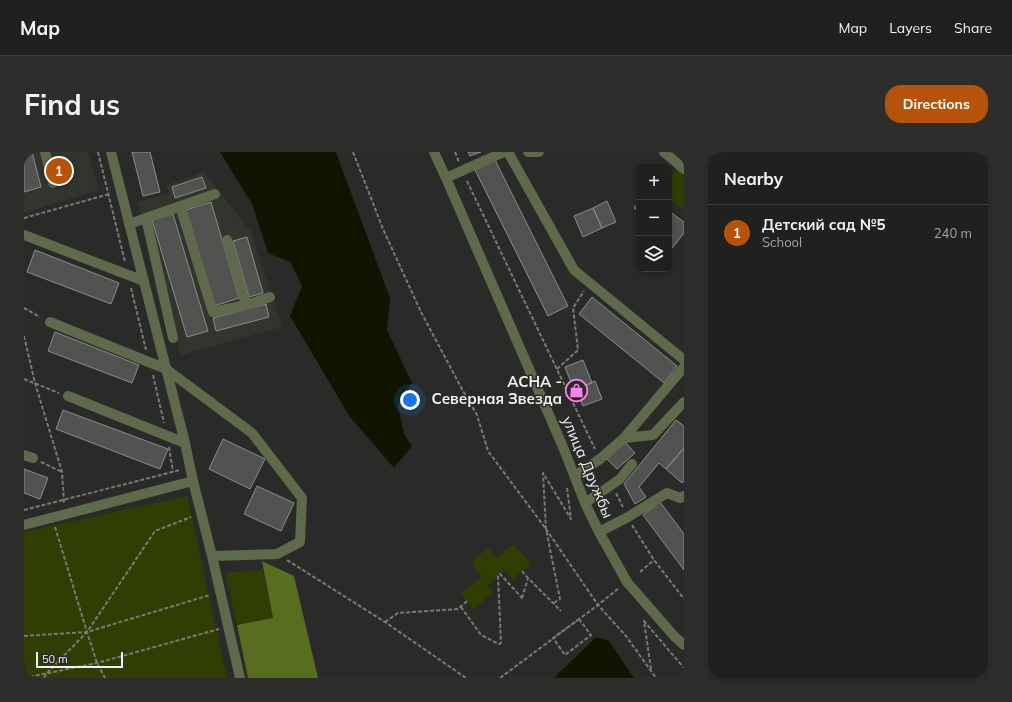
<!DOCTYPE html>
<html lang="en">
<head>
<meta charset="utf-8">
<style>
  :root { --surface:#20201f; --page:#2d2d2c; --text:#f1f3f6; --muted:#a2a3a4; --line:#3d3e3d; --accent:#b45309 }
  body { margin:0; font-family:Mulish,sans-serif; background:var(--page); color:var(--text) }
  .controls { position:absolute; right:12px; top:12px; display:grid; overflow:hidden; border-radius:8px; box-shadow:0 2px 6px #0003 }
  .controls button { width:36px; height:36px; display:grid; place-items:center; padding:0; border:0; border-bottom:1px solid var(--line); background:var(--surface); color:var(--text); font:20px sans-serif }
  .scale { position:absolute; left:12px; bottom:10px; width:87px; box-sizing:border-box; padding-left:4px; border:2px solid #f2f3f1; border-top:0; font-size:11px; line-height:14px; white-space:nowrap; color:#f2f3f1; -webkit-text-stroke:3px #2a2b29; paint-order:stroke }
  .you { position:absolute; left:386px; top:248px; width:14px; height:14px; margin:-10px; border:3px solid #fff; border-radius:50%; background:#1a73e8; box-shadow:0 0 0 6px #1a73e833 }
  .badge { display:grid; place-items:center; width:26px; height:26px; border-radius:50%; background:var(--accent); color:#fff; font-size:13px; font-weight:700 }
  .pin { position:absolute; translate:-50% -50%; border:2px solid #fff; box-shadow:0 1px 4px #0006 }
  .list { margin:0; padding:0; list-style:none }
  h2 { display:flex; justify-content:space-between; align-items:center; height:52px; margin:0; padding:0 16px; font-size:17px }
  h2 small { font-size:13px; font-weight:400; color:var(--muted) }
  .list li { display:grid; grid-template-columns:26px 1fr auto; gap:12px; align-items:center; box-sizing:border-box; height:56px; padding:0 16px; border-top:1px solid var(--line) }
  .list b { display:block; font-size:15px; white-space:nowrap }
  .list p { margin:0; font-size:13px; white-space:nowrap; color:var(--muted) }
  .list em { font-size:13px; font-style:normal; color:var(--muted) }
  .icon { flex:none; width:22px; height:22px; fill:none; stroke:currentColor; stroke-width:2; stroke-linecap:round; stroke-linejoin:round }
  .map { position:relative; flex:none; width:660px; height:526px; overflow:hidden; border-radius:16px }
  header { display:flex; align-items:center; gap:24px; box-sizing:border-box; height:56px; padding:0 20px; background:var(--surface); border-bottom:1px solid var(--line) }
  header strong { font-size:19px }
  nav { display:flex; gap:22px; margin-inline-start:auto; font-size:14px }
  .intro { display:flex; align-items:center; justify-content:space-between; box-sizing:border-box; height:96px; padding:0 24px }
  h1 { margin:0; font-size:28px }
  .button { padding:10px 18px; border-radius:16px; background:var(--accent); color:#fff; font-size:14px; font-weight:700 }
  main { display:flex; gap:24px; padding:0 24px }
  aside { flex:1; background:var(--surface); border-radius:16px; box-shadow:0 2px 6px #0003 }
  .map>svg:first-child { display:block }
  .built { fill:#32352d }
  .green { fill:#303e03 }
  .forest { fill:#586d1f }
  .water { fill:#0f1501 }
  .building { fill:#525351; stroke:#8b8c89 }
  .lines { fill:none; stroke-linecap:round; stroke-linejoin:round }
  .path { stroke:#797a78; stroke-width:2; stroke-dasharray:4 2; stroke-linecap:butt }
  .minor { stroke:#5f694b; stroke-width:10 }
  .labels { text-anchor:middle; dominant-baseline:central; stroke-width:3; stroke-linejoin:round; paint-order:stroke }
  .poi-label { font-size:15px; font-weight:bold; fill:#f2f3f1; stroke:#2a2b29; text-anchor:end }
  .street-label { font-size:15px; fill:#f2f3f1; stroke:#2a2b29 }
</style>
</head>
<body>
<header>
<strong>Map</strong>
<nav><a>Map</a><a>Layers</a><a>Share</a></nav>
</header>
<div class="intro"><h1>Find us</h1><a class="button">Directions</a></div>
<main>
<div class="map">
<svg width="660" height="526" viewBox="0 0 660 526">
  <rect width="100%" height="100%" fill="#2a2b29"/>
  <!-- built -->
  <path class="built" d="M0,0H64L75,38L0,61Z
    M180,20L227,80L258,175L157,203L113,50L145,41L143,33Z"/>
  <!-- green -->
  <path class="green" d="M655,16L660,20V59L645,45V27Z
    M163,344L203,526H0V380Z
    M489,392L507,411L489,427L481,418L463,434L469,440L450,457L437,442L458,424L446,411L464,396L473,406Z
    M239,418L249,466L213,473L201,421Z"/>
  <!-- forest -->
  <path class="forest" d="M238,409L270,424L294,526H224L213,473L249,466Z"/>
  <!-- water -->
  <path class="water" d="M196,0H312L366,146L363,178L388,231L374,254L380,282L388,294L370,316L326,265L266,164L278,134L266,110L244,101L228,52Z
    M572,485L585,489L610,526H531L535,521Z"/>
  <!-- building -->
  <path class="building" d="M0,0H8L17,35L0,40Z
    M108,0H126L136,40L119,44Z
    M444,0H457L446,4Z
    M471,8L544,154L524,164L451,18Z
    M178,25L182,36L151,46L148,35Z
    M583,49L592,70L578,76L569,56Z
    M615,49V60L610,56Z
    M187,50L215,146L190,154L162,58Z
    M569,56L578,76L559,85L550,64Z
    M645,59L660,70V81L645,100Z
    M149,62L184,179L163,185L128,68Z
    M223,85L239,141L225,145L209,89Z
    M11,98L95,131L87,152L3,120Z
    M568,145L653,214L640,231L555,162Z
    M242,152L245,165L192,179L189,166Z
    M31,180L115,213L108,231L24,199Z
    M559,208L568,231L550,238L541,215Z
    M571,229L578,247L559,254L552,237Z
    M39,258L144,297L136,317L32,277Z
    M652,268L660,274V296L642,317L635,311L615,335L622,345L611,352L600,332Z
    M199,287L241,307L226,337L185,317Z
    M601,290L611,301L593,317L583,307Z
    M660,296V329L658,331L642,317Z
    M0,317L24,326L16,347L0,341Z
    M233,334L270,351L257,379L220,362Z
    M636,350L660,382V418L619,363Z"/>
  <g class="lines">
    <!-- path -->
    <path class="path" d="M74,0L101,110
      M329,0L359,77L397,160L439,239L453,263L464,299L522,377L574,453L602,484L632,526
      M431,0L435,10
      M443,29L571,297
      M0,66L85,42
      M107,136L122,198
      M0,156L16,165
      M0,184L11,231L38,320L40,352
      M533,217L554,198L549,156L560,139
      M129,223L140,271
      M0,227L35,241
      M145,295L149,320
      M17,310L38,320
      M592,341L599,355
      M0,358L156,318
      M608,373L630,408L660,447
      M31,375L63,480L73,511L81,526
      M263,408L361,470L442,526
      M498,419L504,426
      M616,420L630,408
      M498,446L504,426L537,459
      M530,451L536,447L522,377L519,321L547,367L543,336
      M437,455L457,483L475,492L477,491L474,424L476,422L500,448
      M555,467L567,483L541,503L529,486Z
      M361,470L374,461L434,457L443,449
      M0,484L63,480L186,443
      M627,517L620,469L660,516
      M0,526L73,511L195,477
      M20,526L23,521L63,480L131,379L167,365
      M476,526L574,453L595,436"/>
    <!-- minor -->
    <path class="minor" d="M21,0L29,31
      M87,0L161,291L169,329L188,404L216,526
      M410,0L422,26L539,295L561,351L575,380L603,430L650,484L660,493
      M484,0L550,118L660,208
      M504,0H515
      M640,0L660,17
      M422,26L480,0
      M156,54L189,160L222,153L246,145
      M122,66L149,186
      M105,72L191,42
      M0,83L120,129
      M203,88L222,153
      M26,170L142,217L228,281L278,346L276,390L253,402L188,404
      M44,244L161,291
      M600,286L660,215
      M0,303L9,306
      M551,324L576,307L600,286L629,283L660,250
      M561,351L596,327L608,312
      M0,373L169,329
      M575,380L604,365L643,341L656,346L660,344"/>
  </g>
  <!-- icons -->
  <defs>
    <symbol id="shop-ring" viewBox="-11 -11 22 22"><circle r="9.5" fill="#2a2b29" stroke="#f987e8" stroke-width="1.5"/><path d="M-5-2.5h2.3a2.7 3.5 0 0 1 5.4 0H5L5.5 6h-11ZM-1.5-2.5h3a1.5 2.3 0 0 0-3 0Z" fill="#f987e8"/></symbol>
  </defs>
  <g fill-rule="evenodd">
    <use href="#shop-ring" x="540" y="226" width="25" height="25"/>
  </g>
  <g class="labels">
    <!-- poi labels -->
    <g class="poi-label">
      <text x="538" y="229">АСНА -<tspan x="538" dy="17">Северная Звезда</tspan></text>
    </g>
    <!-- street labels -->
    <g class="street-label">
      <text transform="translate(564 315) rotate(67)">улица Дружбы</text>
    </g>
  </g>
</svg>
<div class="controls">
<button>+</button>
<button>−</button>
<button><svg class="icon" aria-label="layers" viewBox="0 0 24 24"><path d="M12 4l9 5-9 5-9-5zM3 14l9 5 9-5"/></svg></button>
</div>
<div class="scale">50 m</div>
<div class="you"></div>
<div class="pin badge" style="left:35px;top:19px">1</div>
</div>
<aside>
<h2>Nearby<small></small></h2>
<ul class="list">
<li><span class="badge">1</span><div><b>Детский сад №5</b><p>School</p></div><em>240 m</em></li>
</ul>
</aside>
</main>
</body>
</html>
